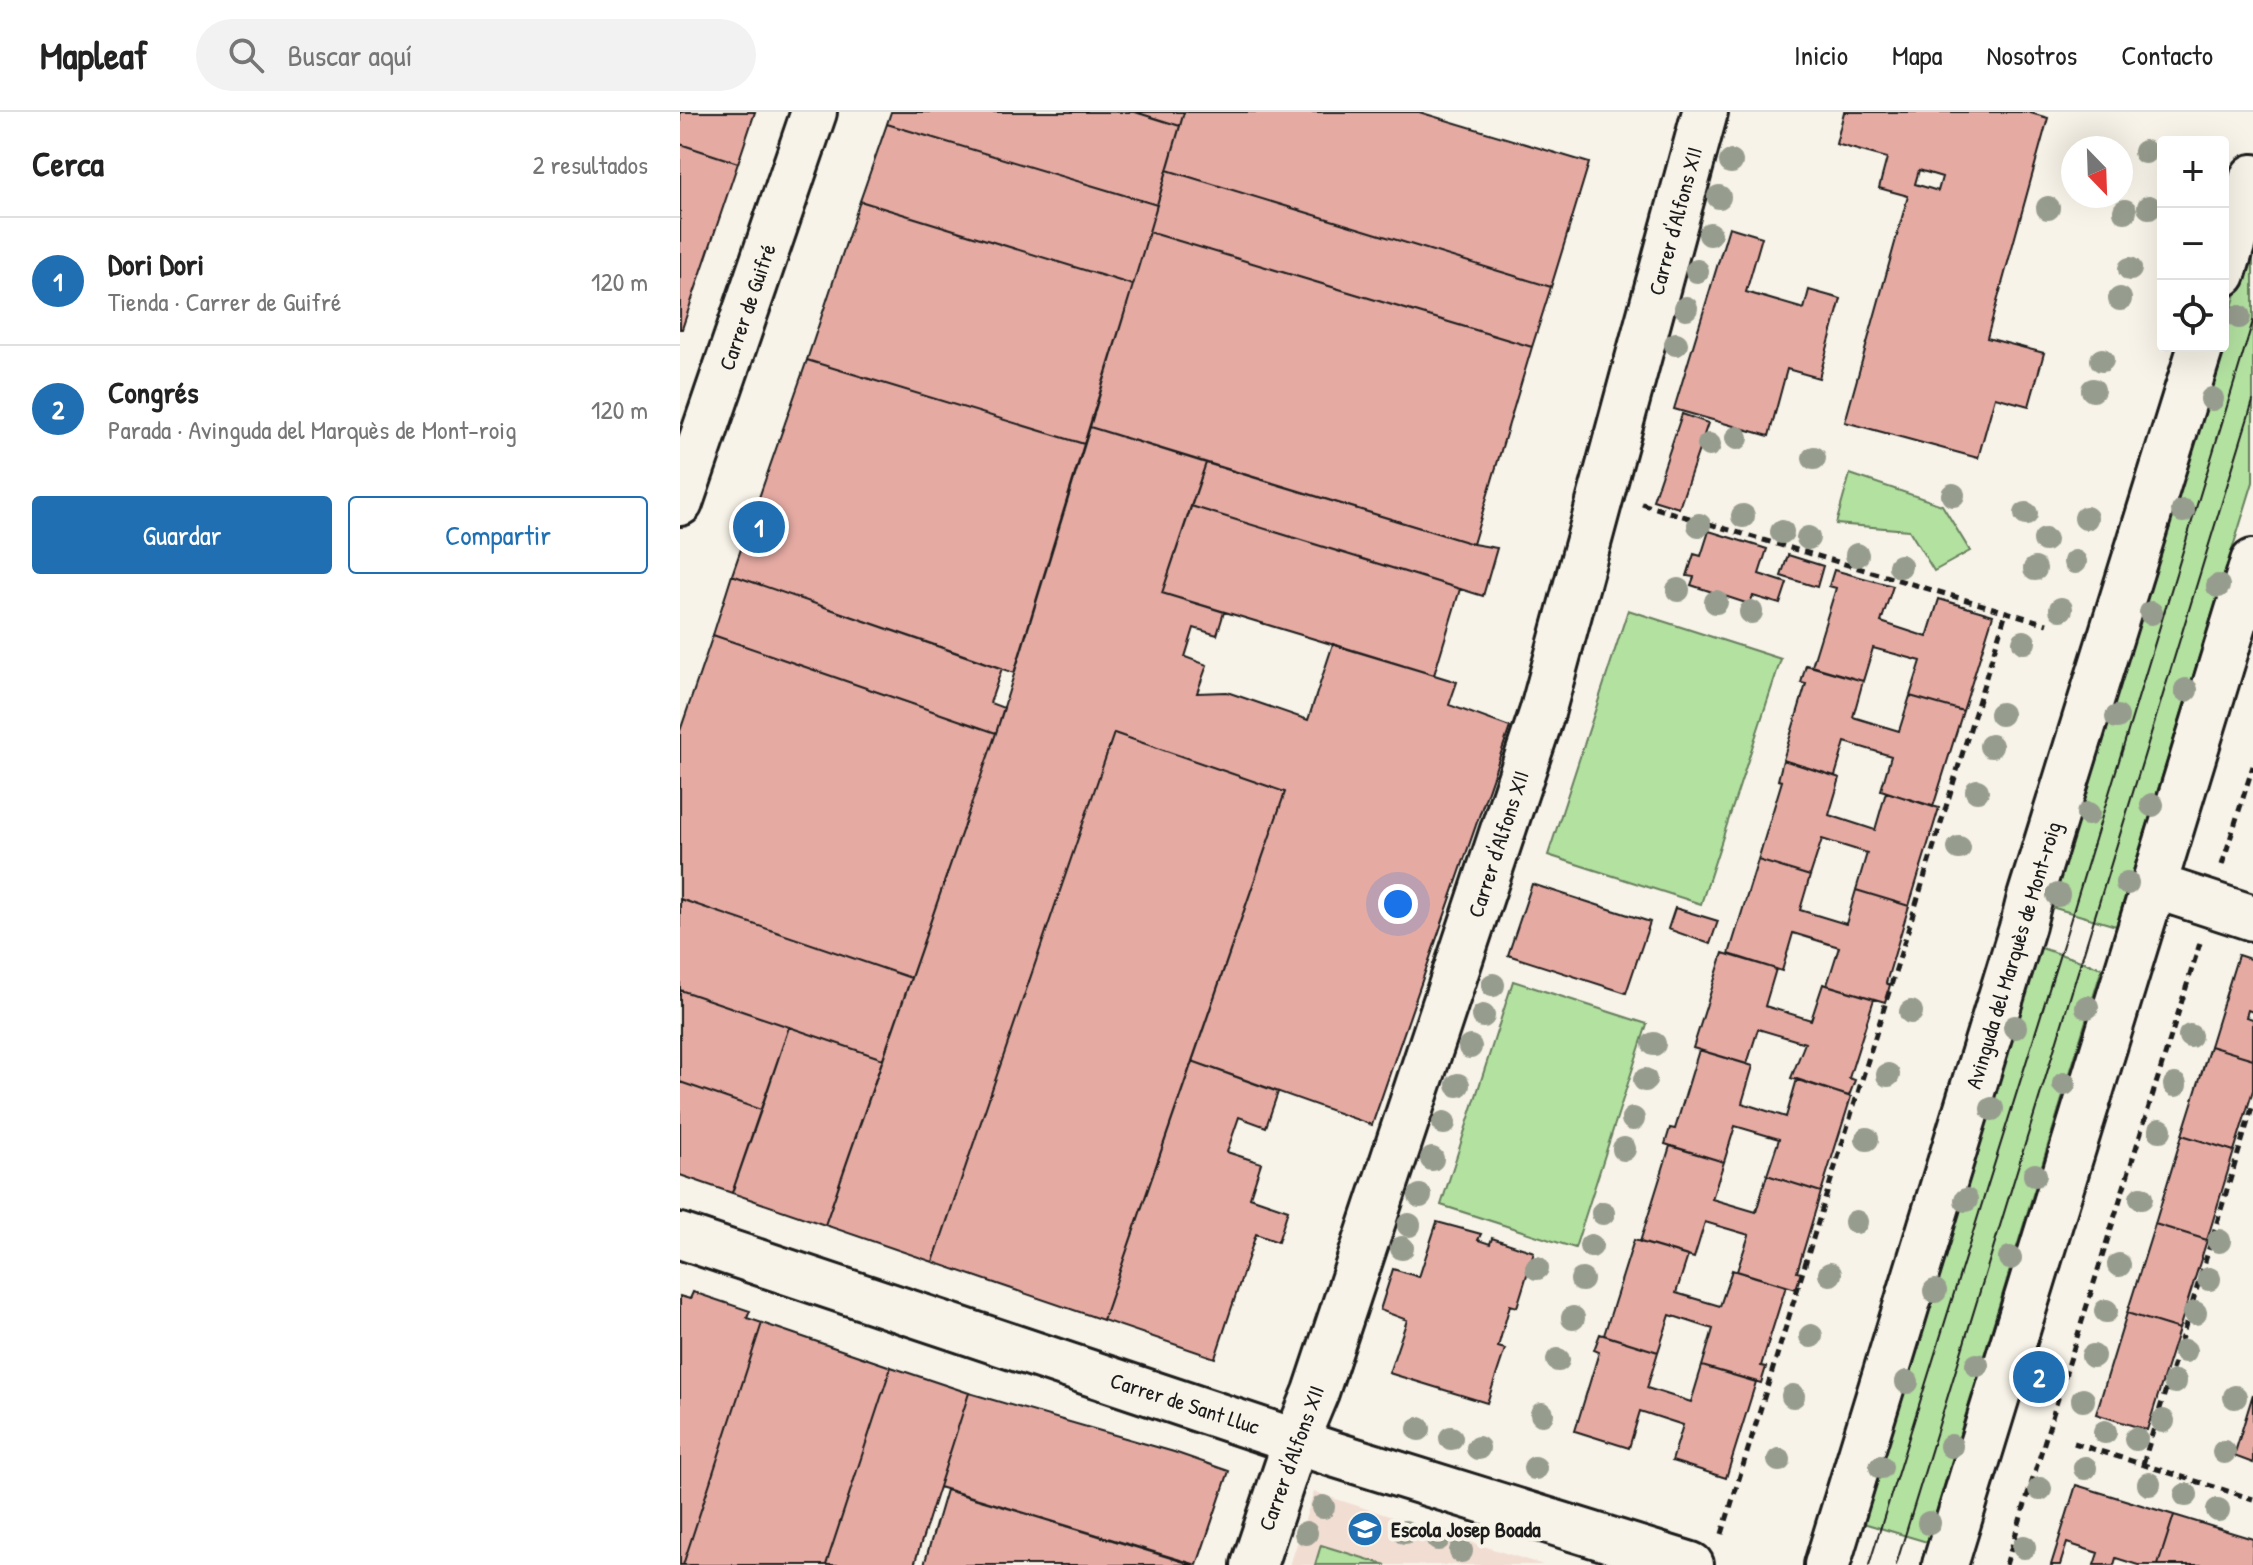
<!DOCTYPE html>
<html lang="es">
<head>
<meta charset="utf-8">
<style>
  :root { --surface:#fff; --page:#f2f2f2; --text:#222; --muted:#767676; --line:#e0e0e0; --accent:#1f6fb2 }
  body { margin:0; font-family:"Patrick Hand",sans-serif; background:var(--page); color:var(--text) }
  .controls { position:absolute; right:24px; top:24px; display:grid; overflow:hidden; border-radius:8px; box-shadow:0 8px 32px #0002 }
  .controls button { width:72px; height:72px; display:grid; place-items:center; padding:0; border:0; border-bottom:2px solid var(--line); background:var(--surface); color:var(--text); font:40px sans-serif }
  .compass { position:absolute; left:1381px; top:24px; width:72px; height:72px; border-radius:50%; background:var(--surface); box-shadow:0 8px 32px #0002; rotate:157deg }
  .you { position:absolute; left:718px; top:792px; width:28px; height:28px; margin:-20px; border:6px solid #fff; border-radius:50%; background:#1a73e8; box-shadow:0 0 0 12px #1a73e833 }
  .badge { display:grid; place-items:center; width:52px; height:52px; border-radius:50%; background:var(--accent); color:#fff; font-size:26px; font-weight:700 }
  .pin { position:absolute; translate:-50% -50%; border:4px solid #fff; box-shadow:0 2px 8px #0006 }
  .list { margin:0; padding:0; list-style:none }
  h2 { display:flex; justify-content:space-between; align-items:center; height:104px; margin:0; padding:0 32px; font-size:34px }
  h2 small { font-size:26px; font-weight:400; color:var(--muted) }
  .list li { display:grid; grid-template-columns:52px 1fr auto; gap:24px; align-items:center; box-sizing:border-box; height:128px; padding:0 32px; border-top:2px solid var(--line) }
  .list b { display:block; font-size:30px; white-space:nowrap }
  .list p { margin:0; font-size:26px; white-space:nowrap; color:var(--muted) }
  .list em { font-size:26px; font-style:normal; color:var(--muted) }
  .actions { display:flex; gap:16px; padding:24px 32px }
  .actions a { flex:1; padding:18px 0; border:2px solid var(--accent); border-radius:8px; text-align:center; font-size:28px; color:var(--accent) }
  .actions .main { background:var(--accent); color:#fff }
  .icon { flex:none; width:44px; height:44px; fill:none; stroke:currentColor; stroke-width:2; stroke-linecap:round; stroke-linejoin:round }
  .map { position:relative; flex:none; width:1573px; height:1453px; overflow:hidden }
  header { display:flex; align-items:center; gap:48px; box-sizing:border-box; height:112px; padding:0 40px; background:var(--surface); border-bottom:2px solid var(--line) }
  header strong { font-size:38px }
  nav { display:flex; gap:44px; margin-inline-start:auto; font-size:28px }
  .search { width:560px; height:72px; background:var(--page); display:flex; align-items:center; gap:20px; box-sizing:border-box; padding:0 28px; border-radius:44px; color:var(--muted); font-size:30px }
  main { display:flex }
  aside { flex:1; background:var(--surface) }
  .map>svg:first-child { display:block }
  .built { fill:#f2ddd3 }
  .green { fill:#b2e1a0; stroke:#677e5e; stroke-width:2 }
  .building { fill:#e5aba3; stroke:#1c1c1c; stroke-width:2; fill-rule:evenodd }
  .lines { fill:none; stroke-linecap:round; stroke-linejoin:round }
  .minor-casing { stroke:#1c1c1c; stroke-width:50 }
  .path { stroke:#1c1c1c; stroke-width:5; stroke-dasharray:8 6; stroke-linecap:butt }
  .minor { stroke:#f7f3e8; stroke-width:44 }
  .tram { stroke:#1c1c1c; stroke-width:2 }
  .tree { fill:#979d8e }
  .labels { text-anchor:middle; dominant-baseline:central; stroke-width:8; stroke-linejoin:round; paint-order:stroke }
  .street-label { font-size:22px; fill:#1c1c1c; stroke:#f7f3e8 }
  .poi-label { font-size:22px; font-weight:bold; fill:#1c1c1c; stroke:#f7f3e8; text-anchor:start }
</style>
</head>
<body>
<header>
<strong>Mapleaf</strong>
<div class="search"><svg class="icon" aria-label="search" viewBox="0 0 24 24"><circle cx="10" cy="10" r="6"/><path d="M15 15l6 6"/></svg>Buscar aquí</div>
<nav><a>Inicio</a><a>Mapa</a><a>Nosotros</a><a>Contacto</a></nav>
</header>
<main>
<aside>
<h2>Cerca<small>2 resultados</small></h2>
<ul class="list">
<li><span class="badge">1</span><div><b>Dori Dori</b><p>Tienda · Carrer de Guifré</p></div><em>120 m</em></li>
<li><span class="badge">2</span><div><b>Congrés</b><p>Parada · Avinguda del Marquès de Mont-roig</p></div><em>120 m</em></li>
</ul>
<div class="actions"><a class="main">Guardar</a><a>Compartir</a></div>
</aside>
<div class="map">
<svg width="1573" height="1453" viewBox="0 0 1573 1453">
  <rect width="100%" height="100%" fill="#f7f3e8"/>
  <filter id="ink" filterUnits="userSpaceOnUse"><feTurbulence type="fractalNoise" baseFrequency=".0125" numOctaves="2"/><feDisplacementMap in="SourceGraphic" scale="16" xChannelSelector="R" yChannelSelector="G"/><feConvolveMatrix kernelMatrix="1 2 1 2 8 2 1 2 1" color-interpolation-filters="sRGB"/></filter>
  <g filter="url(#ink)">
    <!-- built -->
    <path class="built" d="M634,1380L863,1453H610Z"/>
    <!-- green -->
    <path class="green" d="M1573,126V370L1436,814L1368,794L1540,234H1543V224Z
      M1170,362L1262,393L1290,439L1254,459L1229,418L1156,412Z
      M948,498L1101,547L1021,792L868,743Z
      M1355,834L1422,856L1247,1430L1180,1410Z
      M833,869L967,912L895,1136L761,1093Z
      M641,1433L706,1453H635Z"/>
    <!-- building -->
    <path class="building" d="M0,0H75L58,51L0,32Z
      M211,0H455L500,14L477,93L207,12Z
      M455,0H504L500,14Z
      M504,0H739L909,51L871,175L487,58Z
      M1164,0H1347L1368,6L1307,226L1364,241L1349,294L1315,285L1298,346L1165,310L1228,84L1199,76L1207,46L1156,32ZM1239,58L1262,65L1258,79L1235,72Z
      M207,12L477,93L453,173L180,89Z
      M0,32L58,51L2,217H0Z
      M487,58L871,175L852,235L469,120Z
      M180,89L453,173L404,332L127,248Z
      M1049,115L1082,125L1066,180L1124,197L1129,178L1161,187L1139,266L1107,257L1089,324L994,297Z
      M469,120L852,235L793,432L410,315Z
      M127,248L404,332L334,561L52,463Z
      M1002,302L1028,311L999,396L973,388Z
      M410,315L526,351L482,481L544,500L537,523L514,516L505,545L527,553L517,581L547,580L628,608L653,532L777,570L769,593L830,615L692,1013L512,949L605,680L434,621L253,1150L145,1113L316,621Z
      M526,351L793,432L817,436L803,484L511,394Z
      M511,394L780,477L754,563L482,481Z
      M1029,419L1087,437L1079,462L1107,471L1100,492L1073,484L1069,492L1011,473L1014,465L1007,464L1014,442L1021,444Z
      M1108,443L1143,454L1137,475L1101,464Z
      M1154,458L1213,474L1201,510L1247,525L1259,487L1313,503L1283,599L1230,584L1241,549L1193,536L1183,569L1132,554L1156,476L1149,474Z
      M52,463L322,556L310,591L324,596L316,621L33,523Z
      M33,523L316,621L231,866L0,787V619Z
      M1126,553L1183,569L1173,605L1219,619L1230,584L1283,599L1253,695L1201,678L1211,644L1165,630L1155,664L1103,648L1126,572L1121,571Z
      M434,621L605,680L423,1208L253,1150Z
      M1103,648L1160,666L1149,703L1195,718L1206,680L1259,696L1229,794L1176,778L1187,741L1142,727L1130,764L1078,748L1102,669L1098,668Z
      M1078,748L1130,764L1120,798L1166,812L1176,778L1229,794L1206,871L1210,873L1205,890L1147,873L1159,835L1113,821L1102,859L1049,842Z
      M852,772L970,810L946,881L828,843Z
      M0,787L231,866L203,947L0,878Z
      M995,796L1038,809L1030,832L988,817Z
      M1043,841L1096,857L1085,894L1131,908L1143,872L1194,887L1169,966L1175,968L1169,984L1111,966L1125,931L1078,917L1067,952L1013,936Z
      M1558,843L1573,848V900L1568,898L1566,905L1573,907V947L1530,934Z
      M0,878L109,915L81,998L0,970Z
      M109,915L203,947L145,1113L52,1081Z
      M1530,934L1573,947V978L1554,1039L1502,1023Z
      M1019,938L1073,954L1062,991L1106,1005L1117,967L1171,985L1141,1080L1087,1063L1099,1027L1055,1014L1044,1050L985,1032L990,1016L995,1017Z
      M512,949L598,980L586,1015L559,1005L547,1040L581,1051L570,1085L608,1098L598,1130L576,1122L535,1246L423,1208Z
      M0,970L81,998L52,1081L0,1063Z
      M1502,1023L1554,1039L1527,1128L1475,1112Z
      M990,1034L1044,1050L1032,1087L1076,1100L1087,1063L1141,1080L1117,1160L1121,1161L1116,1177L1057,1159L1069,1123L1025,1110L1014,1146L960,1130Z
      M757,1110L801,1122L798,1128L810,1132L812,1126L854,1140L837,1195L830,1193L818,1235L825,1237L807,1291L709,1261L727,1208L700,1198L713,1157L739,1165Z
      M1475,1112L1527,1128L1499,1217L1447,1201Z
      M954,1128L1008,1144L996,1181L1040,1194L1052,1158L1106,1174L1081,1254L1086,1255L1081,1271L1022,1254L1033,1217L990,1203L978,1240L924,1223Z
      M13,1180L70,1199L67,1206L82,1211L3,1453H0V1184L10,1187Z
      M1447,1201L1499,1217L1467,1318L1416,1302Z
      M82,1211L211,1255L146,1453H3Z
      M920,1222L978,1240L967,1276L1011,1290L1022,1254L1076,1270L1046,1366L992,1349L1003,1313L960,1299L949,1336L895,1319L919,1240L914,1238Z
      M211,1255L289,1281L234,1453H146Z
      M289,1281L494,1340L549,1359L517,1453L259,1375Z
      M1573,1282V1351L1554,1344Z
      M1396,1373L1494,1403L1478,1453H1458L1436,1446L1434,1453H1414L1418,1441L1387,1431L1380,1453H1371Z
      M266,1378L314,1392L514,1453H244Z
      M1494,1403L1573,1427L1572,1453H1478Z"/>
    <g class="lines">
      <defs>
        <path id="minor" d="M1543,162L1573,65
          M0,391L134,0
          M1475,774L1573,806
          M0,1124L653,1342L1011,1453
          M574,1453L616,1328L636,1280L862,601L1025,0
          M1147,1453L1343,813L1350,785L1521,234
          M1265,1453L1573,450"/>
      </defs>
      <!-- minor casing -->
      <use href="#minor" class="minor-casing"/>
      <!-- path -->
      <path class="path" d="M962,392L1367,512
        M1542,753L1573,654
        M1394,1331L1573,1387
        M1463,1352L1573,993
        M1042,1422L1326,500
        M1326,1453L1520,831"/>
      <!-- minor -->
      <use href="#minor" class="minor"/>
      <!-- tram -->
      <path class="tram" d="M1189,1453L1385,826L1573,209
        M1216,1453L1573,289"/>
    </g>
    <!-- trees -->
    <g class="tree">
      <circle cx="1465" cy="40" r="12"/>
      <circle cx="1051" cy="50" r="12"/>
      <circle cx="1039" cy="85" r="12"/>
      <circle cx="1469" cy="95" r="12"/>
      <circle cx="1368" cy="96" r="12"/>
      <circle cx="1445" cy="99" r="12"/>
      <circle cx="1030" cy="122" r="12"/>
      <circle cx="1450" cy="157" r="12"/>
      <circle cx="1017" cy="159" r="12"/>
      <circle cx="1440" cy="187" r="12"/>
      <circle cx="1006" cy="196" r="12"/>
      <circle cx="1559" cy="205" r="12"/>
      <circle cx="996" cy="232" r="12"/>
      <circle cx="1422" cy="248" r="12"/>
      <circle cx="1413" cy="278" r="12"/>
      <circle cx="1532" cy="287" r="12"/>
      <circle cx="1057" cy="326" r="12"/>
      <circle cx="1029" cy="333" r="12"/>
      <circle cx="1134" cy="346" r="12"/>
      <circle cx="1273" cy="383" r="12"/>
      <circle cx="1503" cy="399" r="12"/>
      <circle cx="1346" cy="402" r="12"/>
      <circle cx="1063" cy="404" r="12"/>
      <circle cx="1406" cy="406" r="12"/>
      <circle cx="1019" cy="413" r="12"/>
      <circle cx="1102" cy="420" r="12"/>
      <circle cx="1128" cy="426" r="12"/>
      <circle cx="1365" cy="428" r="12"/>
      <circle cx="1177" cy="443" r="12"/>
      <circle cx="1395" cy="450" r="12"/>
      <circle cx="1220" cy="454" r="12"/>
      <circle cx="1355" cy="457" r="12"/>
      <circle cx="1538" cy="474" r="12"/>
      <circle cx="998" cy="478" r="12"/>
      <circle cx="1036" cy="490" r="12"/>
      <circle cx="1381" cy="497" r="12"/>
      <circle cx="1071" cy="500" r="12"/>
      <circle cx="1471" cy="501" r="12"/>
      <circle cx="1344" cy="530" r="12"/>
      <circle cx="1506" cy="578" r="12"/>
      <circle cx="1321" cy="602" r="12"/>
      <circle cx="1437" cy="605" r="12"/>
      <circle cx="1311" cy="634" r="12"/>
      <circle cx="1297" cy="679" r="12"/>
      <circle cx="1472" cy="693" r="12"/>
      <circle cx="1408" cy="702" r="12"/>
      <circle cx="1279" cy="736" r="12"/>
      <circle cx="1447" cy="771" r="12"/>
      <circle cx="1378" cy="783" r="12"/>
      <circle cx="813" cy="873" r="12"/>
      <circle cx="1407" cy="895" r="12"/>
      <circle cx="1231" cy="900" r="12"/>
      <circle cx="803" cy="904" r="12"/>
      <circle cx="1335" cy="915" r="12"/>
      <circle cx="1510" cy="924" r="12"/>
      <circle cx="974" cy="932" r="12"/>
      <circle cx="790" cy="935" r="12"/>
      <circle cx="1208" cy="963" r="12"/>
      <circle cx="965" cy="968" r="12"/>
      <circle cx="1384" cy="972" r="12"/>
      <circle cx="778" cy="973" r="12"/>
      <circle cx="1495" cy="973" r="12"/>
      <circle cx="1312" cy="997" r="12"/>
      <circle cx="953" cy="1007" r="12"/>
      <circle cx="764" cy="1011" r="12"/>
      <circle cx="1480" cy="1018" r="12"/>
      <circle cx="1187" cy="1027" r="12"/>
      <circle cx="944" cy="1037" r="12"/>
      <circle cx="752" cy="1047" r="12"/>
      <circle cx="1355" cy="1063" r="12"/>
      <circle cx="740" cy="1084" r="12"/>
      <circle cx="1461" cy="1086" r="12"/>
      <circle cx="1286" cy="1088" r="12"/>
      <circle cx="923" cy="1101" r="12"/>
      <circle cx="1176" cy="1110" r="12"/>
      <circle cx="729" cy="1113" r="12"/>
      <circle cx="1539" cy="1129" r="12"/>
      <circle cx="911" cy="1134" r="12"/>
      <circle cx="722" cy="1136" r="12"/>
      <circle cx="1330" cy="1146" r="12"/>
      <circle cx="1439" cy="1153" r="12"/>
      <circle cx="857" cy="1156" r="12"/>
      <circle cx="1150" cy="1162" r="12"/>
      <circle cx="1529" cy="1167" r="12"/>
      <circle cx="902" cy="1168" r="12"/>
      <circle cx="1255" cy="1179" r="12"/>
      <circle cx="1426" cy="1199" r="12"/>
      <circle cx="1515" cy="1201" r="12"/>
      <circle cx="893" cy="1206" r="12"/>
      <circle cx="1131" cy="1224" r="12"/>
      <circle cx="1505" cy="1239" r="12"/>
      <circle cx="1413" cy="1244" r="12"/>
      <circle cx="878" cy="1248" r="12"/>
      <circle cx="1297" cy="1253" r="12"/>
      <circle cx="1227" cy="1270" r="12"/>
      <circle cx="1495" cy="1270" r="12"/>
      <circle cx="1113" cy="1284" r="12"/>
      <circle cx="1555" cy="1285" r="12"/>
      <circle cx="1403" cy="1288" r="12"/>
      <circle cx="862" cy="1302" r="12"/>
      <circle cx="1483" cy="1309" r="12"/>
      <circle cx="739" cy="1317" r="12"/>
      <circle cx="1425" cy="1320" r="12"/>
      <circle cx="771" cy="1326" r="12"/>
      <circle cx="1456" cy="1327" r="12"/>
      <circle cx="1271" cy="1334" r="12"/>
      <circle cx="798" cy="1336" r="12"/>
      <circle cx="1544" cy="1340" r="12"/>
      <circle cx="1099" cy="1348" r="12"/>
      <circle cx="1201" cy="1355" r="12"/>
      <circle cx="855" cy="1356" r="12"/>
      <circle cx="1405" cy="1356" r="12"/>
      <circle cx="1469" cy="1372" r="12"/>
      <circle cx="1360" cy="1377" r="12"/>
      <circle cx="1506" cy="1383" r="12"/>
      <circle cx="643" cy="1395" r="12"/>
      <circle cx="1538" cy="1398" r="12"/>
      <circle cx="1249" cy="1411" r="12"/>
      <circle cx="725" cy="1420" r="12"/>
      <circle cx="626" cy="1421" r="12"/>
      <circle cx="758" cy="1427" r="12"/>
      <circle cx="1344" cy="1435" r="12"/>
      <circle cx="781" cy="1439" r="12"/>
    </g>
  </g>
  <!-- icons -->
  <defs>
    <symbol id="school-disc" viewBox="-11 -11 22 22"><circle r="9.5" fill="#1f6fb2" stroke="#f7f3e8"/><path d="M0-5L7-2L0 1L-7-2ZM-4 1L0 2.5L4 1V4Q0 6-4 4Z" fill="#fff"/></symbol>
  </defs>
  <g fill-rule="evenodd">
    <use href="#school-disc" x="665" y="1397" width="40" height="40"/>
  </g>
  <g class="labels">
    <!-- street labels -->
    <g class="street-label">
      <text transform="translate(995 109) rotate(-75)">Carrer d'Alfons XII</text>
      <text transform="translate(67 195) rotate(-71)">Carrer de Guifré</text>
      <text transform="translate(818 732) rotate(-72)">Carrer d'Alfons XII</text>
      <text transform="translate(1333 843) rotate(-73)">Avinguda del Marquès de Mont-roig</text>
      <text transform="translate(505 1291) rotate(18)">Carrer de Sant Lluc</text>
      <text transform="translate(611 1346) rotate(-70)">Carrer d'Alfons XII</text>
    </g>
    <!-- poi labels -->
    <g class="poi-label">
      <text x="711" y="1417">Escola Josep Boada</text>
    </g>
  </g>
</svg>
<div class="controls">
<button>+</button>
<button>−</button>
<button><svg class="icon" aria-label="locate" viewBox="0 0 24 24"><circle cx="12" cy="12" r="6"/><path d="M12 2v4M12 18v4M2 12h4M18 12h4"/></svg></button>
</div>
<svg class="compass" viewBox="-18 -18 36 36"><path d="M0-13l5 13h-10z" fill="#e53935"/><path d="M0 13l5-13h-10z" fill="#767676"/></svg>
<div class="you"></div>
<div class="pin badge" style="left:79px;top:415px">1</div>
<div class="pin badge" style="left:1359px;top:1265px">2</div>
</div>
</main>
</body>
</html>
